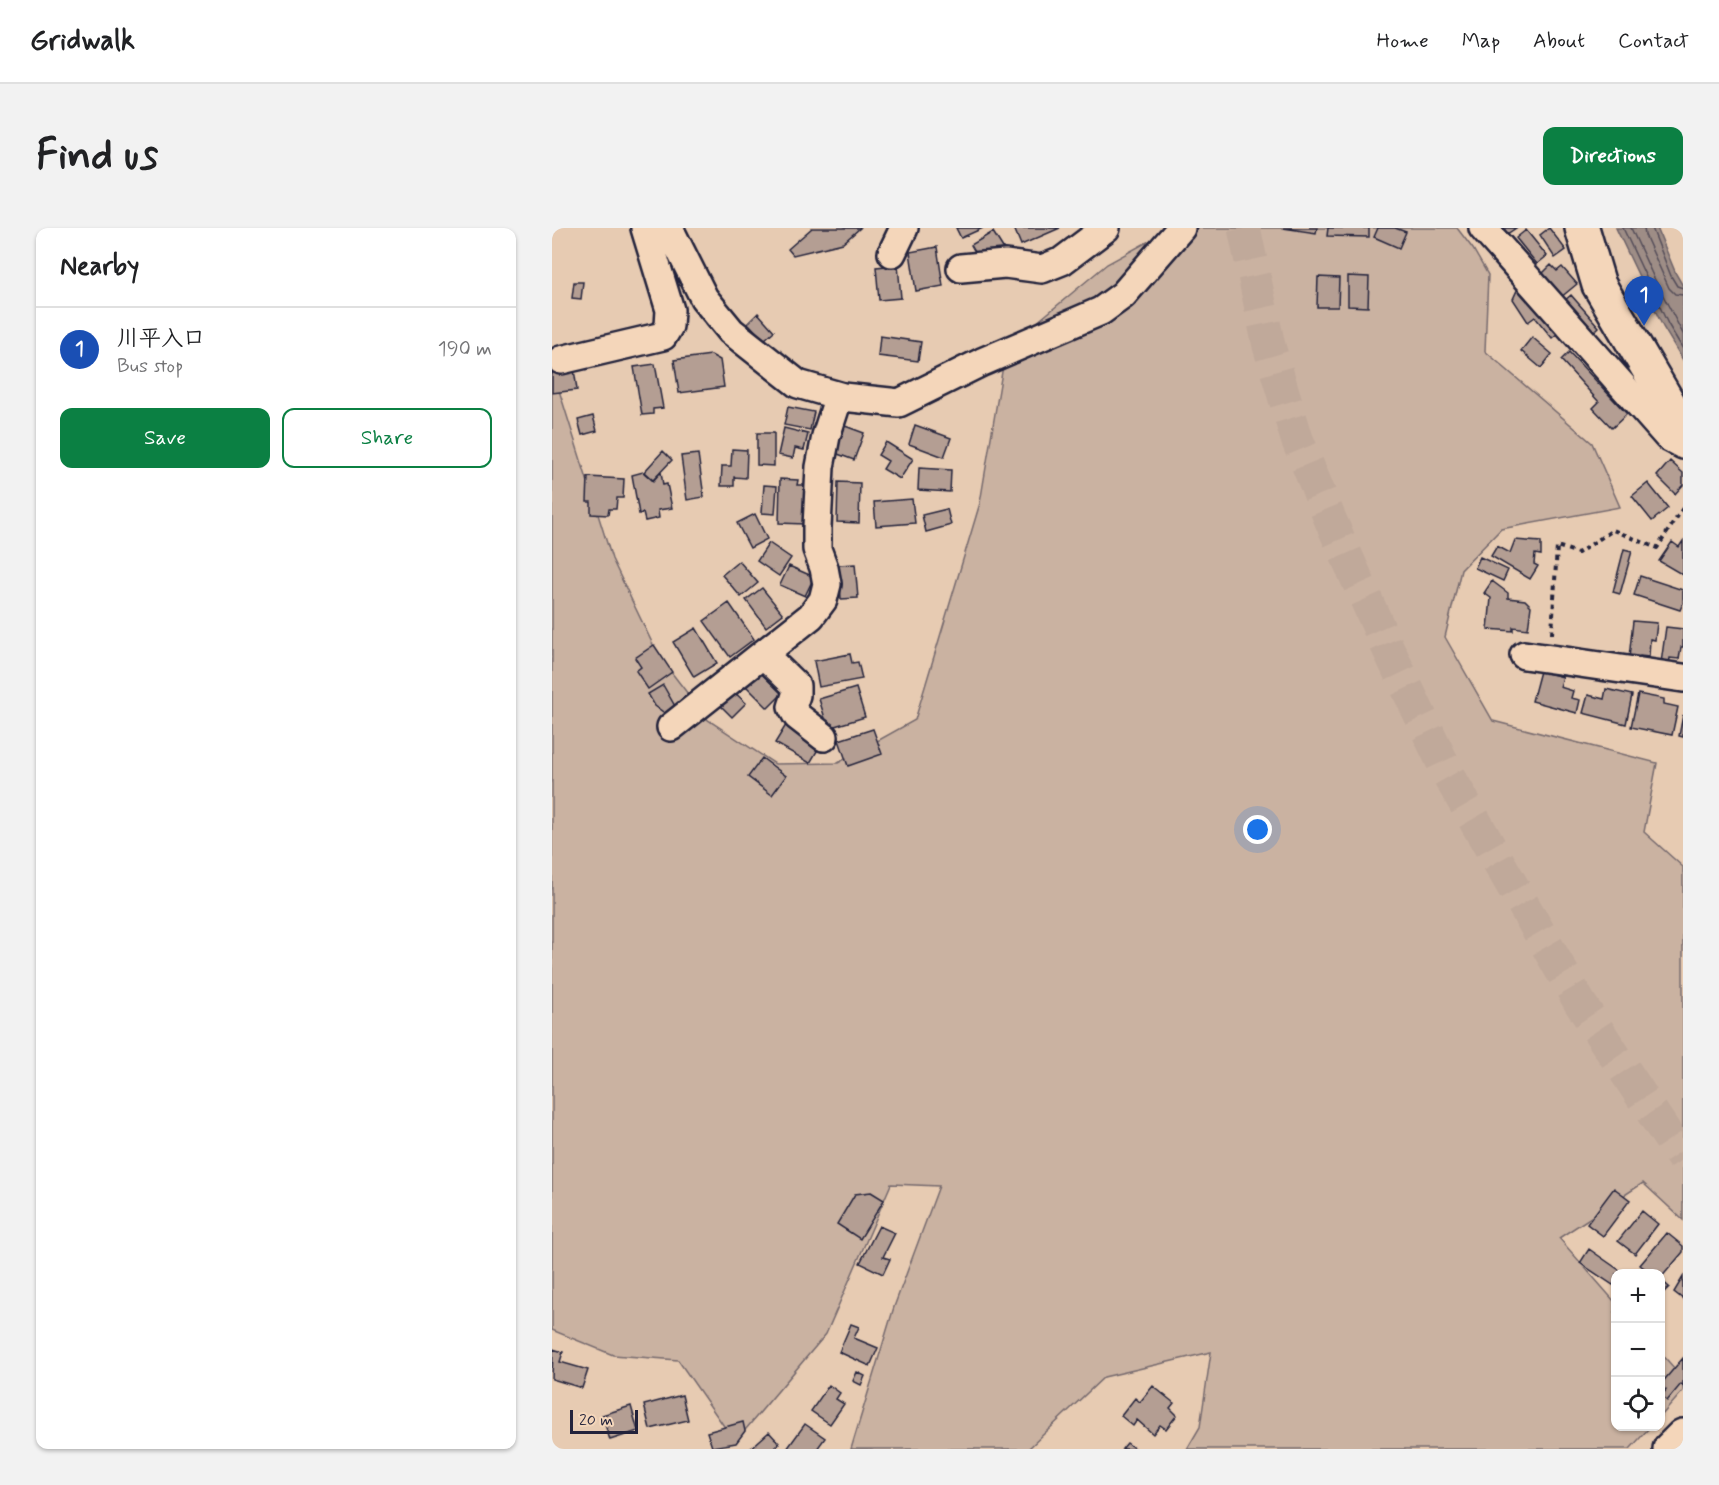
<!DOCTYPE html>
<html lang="en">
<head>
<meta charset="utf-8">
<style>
  :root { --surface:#fff; --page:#f2f2f2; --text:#202124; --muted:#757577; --line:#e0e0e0; --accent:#0b8043 }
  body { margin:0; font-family:Mynerve,"Klee One",sans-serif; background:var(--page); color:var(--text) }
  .controls { position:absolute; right:18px; bottom:18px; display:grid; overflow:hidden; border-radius:12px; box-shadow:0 2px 4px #0004 }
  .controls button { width:54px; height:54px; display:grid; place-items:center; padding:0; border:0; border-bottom:2px solid var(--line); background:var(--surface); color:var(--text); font:30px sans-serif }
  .scale { position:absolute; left:18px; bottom:15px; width:68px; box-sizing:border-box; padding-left:6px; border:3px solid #22223b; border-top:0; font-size:16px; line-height:21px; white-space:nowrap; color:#22223b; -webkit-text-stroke:4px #f4d6ba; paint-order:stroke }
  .you { position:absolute; left:706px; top:602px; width:21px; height:21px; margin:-15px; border:4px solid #fff; border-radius:50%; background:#1a73e8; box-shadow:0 0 0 9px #1a73e833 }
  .badge { display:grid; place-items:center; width:39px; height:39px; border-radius:50%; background:var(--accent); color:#fff; font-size:20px; font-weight:700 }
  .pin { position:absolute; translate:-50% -50px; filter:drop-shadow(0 2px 3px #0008) }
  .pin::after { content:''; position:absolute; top:32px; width:21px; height:18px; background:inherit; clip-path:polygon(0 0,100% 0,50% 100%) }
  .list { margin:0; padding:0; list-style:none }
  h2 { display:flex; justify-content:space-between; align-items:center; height:78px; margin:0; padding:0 24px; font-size:26px }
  h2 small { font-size:20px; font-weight:400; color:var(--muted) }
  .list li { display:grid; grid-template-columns:39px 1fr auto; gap:18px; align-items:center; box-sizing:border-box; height:84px; padding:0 24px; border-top:2px solid var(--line) }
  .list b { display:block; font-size:22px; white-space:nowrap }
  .list p { margin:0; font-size:20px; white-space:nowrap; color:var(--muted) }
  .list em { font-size:20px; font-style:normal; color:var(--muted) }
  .actions { display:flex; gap:12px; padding:18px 24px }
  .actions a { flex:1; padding:14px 0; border:2px solid var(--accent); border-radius:12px; text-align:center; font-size:21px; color:var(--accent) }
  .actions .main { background:var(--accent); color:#fff }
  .icon { flex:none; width:33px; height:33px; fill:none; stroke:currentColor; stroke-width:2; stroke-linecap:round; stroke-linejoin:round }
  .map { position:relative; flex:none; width:1131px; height:1221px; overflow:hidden; border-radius:12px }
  header { display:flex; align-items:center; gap:36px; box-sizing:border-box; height:84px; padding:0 30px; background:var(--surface); border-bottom:2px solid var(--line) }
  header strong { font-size:28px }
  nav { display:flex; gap:33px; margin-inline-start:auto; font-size:21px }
  .intro { display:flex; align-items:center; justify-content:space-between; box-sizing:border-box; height:144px; padding:0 36px }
  h1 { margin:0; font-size:42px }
  .button { padding:15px 27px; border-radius:12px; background:var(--accent); color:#fff; font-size:21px; font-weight:700 }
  main { display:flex; gap:36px; padding:0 36px }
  aside { flex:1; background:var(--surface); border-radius:12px; box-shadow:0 2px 4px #0004 }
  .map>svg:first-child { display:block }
  .green { fill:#cab2a1; stroke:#766a6e; stroke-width:1.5 }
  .water { fill:#9e8d86; stroke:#6c6268; stroke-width:1.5 }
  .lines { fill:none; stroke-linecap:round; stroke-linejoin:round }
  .shore { stroke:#544d59; stroke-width:1.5 }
  .building { fill:#b49e93; stroke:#22223b; stroke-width:1.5 }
  .motorway-tunnel { stroke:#c0a99a; stroke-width:33; stroke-dasharray:33 16; stroke-linecap:butt }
  .minor-casing { stroke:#22223b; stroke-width:32 }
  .tertiary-casing { stroke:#22223b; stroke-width:38 }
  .path { stroke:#22223b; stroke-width:4; stroke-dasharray:4.5 4.5; stroke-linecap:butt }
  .minor { stroke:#f4d6ba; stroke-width:27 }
  .tertiary { stroke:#f4d6ba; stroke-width:33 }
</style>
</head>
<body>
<header>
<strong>Gridwalk</strong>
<nav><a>Home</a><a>Map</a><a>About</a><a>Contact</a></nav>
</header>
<div class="intro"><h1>Find us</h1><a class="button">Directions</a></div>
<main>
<aside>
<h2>Nearby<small></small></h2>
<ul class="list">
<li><span class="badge" style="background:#1a4fb4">1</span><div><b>川平入口</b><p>Bus stop</p></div><em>190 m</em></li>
</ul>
<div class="actions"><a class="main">Save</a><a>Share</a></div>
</aside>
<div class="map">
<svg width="1131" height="1221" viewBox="0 0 1131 1221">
  <rect width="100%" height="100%" fill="#e7cbb2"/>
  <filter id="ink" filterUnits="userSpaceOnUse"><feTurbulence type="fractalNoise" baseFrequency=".0167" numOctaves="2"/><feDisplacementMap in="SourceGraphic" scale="12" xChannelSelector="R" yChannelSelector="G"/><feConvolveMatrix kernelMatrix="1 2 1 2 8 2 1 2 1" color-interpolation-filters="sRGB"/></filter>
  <g filter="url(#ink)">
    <!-- green -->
    <path class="green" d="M621,0H905L921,21L936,47L933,123L1040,215L1068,279L949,301L909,342L893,409L941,493L1105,535L1092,604L1131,639V992L1091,955L1007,1010L1063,1074L1064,1198L1098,1199L1078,1221H635L648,1199L659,1124L552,1149L476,1221H299L342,1079L387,958L339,956L274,1106L183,1214L126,1132L61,1127L0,1102V140L60,331L106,427L156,492L223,536L286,535L363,492L428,275L454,120L555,36Z
      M1108,1124L1131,1150V1163L1109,1188Z"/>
    <!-- water -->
    <path class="water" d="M1064,0H1105L1124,46L1131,58V132L1111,99Z"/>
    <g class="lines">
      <!-- shore -->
      <path class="shore" d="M1071,0L1116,96L1131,121
        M1079,0L1101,48L1131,106
        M1092,0L1093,7L1117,60L1123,66L1131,67
        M1100,0L1119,48L1125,58L1131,60"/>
    </g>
    <!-- building -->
    <path class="building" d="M260,0H308L291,15L241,27L236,21Z
      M404,0H431L409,10Z
      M462,0H508L469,17Z
      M731,0H765L764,5Z
      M776,0H817V9L775,8Z
      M826,0H843L854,4L847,20L822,9Z
      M951,0H964L955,6Z
      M997,0L1014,22L1003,30L988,7Z
      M974,2L995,28L985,36L964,10Z
      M441,4L456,28L427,31L419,17Z
      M385,19L391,58L364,63L358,24Z
      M346,37L349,70L327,72L324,39Z
      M999,37L1005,43L1010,39L1025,56L1008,70L989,47Z
      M796,48L817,49L816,79L796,78Z
      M766,49L787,50L786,79H765Z
      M22,54H31L29,71L20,70Z
      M967,58L1006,105L1000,110L983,89L976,94L961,71Z
      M1019,67L1047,99L1040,106L1012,73Z
      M206,85L222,103L212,112L196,95Z
      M328,108L369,114L366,133L326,128Z
      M980,109L1000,126L989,140L969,123Z
      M1017,124L1075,186L1060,200L1041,180L1047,174L1009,132Z
      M159,127L168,132L172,159L127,165L122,132Z
      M103,136L111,180L101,181V186L90,187L82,139Z
      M22,141L25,162L0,165V144Z
      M236,179L262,184L258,202L232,197Z
      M41,188L45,203L30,207L26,192Z
      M363,197L399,210L392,229L357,216Z
      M293,198L312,205L302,232L283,225Z
      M232,200L256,206L252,222L243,220L241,230L226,227Z
      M205,205H222V238L205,237Z
      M334,214L361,231L348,251L331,241L336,233L326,227Z
      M180,221L195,222L194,250L182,249V258H169L170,238H179Z
      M111,223L120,232L101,252L92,244Z
      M146,226L152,269L135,272L129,228Z
      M1118,233L1131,245V257L1123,266L1105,248Z
      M367,240L399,242L398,264L366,262Z
      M91,244L101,253L109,244L111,257L115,256L120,280L106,282L107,290L93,293L91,285L87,286L80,247Z
      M36,249L72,251L71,270H65L64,281H57L56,287L39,286V274H35Z
      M228,251L246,252L245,257H253L252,296L227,295Z
      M286,254L308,255L307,295L285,294Z
      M1096,255L1116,280L1100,293L1080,268Z
      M212,257L225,258L223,286L210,285Z
      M360,271L363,295L324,298L322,274Z
      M395,281L399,297L374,304L370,287Z
      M203,286L215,311L198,320L185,295Z
      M963,312L989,314V327L983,326L982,336L986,338L978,351L939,328L945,318L958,325Z
      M1131,313V347L1107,333L1120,314L1127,319Z
      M217,315L239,330L227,348L205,333Z
      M1072,321L1080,323L1068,366L1061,364Z
      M928,329L956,342L951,353L923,340Z
      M187,333L206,355L189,369L170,347Z
      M303,336L306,370L289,371L287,337Z
      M237,338L262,349L253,368L228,357Z
      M1088,348L1131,362V375L1128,382L1082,367Z
      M940,353L956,365V370L973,372L979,378L976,401L961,399V403L936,401L939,370L932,365Z
      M210,360L231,386L214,399L194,372Z
      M177,375L202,411L178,429L152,393Z
      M1081,393L1105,395L1103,412L1098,411L1097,429L1088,428L1087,431L1077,430Z
      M1114,399L1131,401V419H1129L1127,431L1118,430L1117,436L1109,435Z
      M144,400L165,435L142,449L121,414Z
      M102,417L120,444L96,461L84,443L89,439L83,430Z
      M298,426L300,435L306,434L310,451L267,459L262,433Z
      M988,443L1011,449L1008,459L1021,463L1019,470L1028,472L1025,485L980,473Z
      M208,444L230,466L216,480L194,458Z
      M111,457L124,480L114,486L103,478L96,466Z
      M304,460L313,489L276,500L267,471Z
      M1054,461L1080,467L1074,496L1031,485L1036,467L1052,471Z
      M180,462L194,475L180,489L167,476Z
      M1086,466L1112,471V476L1126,479L1120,507L1079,499Z
      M1131,487V509L1127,508Z
      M234,497L268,518L258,535L223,515Z
      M321,501L330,526L296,538L287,512Z
      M210,530L234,548L220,567L196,549Z
      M1062,960L1078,972L1051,1008L1035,996Z
      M319,964L332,972L308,1011L285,996L303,966Z
      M1090,983L1106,996L1083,1026L1066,1013Z
      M327,998L343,1005L331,1029L338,1031L331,1046L308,1035Z
      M1115,1005L1131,1018V1024L1108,1051V1046H1088L1092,1040L1088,1037Z
      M1037,1021L1070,1044L1069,1046H1064V1054L1061,1057L1028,1035Z
      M1131,1049V1071L1122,1064Z
      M1108,1051L1117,1059L1108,1068Z
      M299,1096L307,1099L302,1110L326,1120L318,1138L287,1124Z
      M1,1121L11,1124L8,1134L36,1142L30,1160L0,1151Z
      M1131,1130V1158L1129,1156L1115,1173L1109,1168L1114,1162L1108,1157Z
      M305,1144L313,1148L309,1157L301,1153Z
      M277,1157L288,1165L284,1171L292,1176L278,1196L259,1183Z
      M601,1158L622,1175L618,1180L625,1187L614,1201L608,1197L601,1206L585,1192L581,1198L569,1188L583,1170L588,1174Z
      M130,1167L136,1192L98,1201L92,1177Z
      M79,1178L86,1203L58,1212L50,1187Z
      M191,1194L193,1203L184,1215L160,1219L155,1204Z
      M253,1196L273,1210L265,1221H235Z
      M217,1204L227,1215L221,1221H198Z
      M575,1215L583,1221H570Z"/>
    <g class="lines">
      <!-- motorway-tunnel -->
      <path class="motorway-tunnel" d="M692,0L717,118L745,211L778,291L835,418L897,548L1028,775L1131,931"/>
      <defs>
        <path id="minor" d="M117,0L152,70L179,103L246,156L291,169L347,175L430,134L549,83L571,67L629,0
          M931,0L1116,209L1131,217
          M340,25L352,0
          M409,40L453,36L490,41L510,33L554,0
          M9,132L111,108L117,98L118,82L93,0
          M211,426L244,458V467L240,479L245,488L272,509
          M972,427L1131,450
          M119,499L259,388L271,372L275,356L272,340L265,321V299L268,239L274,208L287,168"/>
        <path id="tertiary" d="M1030,0L1047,57L1131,200
          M1118,1221L1131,1208"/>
      </defs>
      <!-- minor casing -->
      <use href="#minor" class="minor-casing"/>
      <!-- tertiary casing -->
      <use href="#tertiary" class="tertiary-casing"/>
      <!-- path -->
      <path class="path" d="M1000,406L1005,318L1026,325L1061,302L1105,320L1131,280"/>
      <!-- minor -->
      <use href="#minor" class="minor"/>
      <!-- tertiary -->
      <use href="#tertiary" class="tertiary"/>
    </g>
  </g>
</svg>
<div class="controls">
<button>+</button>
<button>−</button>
<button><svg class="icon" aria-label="locate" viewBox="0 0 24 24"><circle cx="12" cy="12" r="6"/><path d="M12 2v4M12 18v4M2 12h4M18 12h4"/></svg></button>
</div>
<div class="scale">20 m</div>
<div class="you"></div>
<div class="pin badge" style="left:1092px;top:98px;background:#1a4fb4">1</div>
</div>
</main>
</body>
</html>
